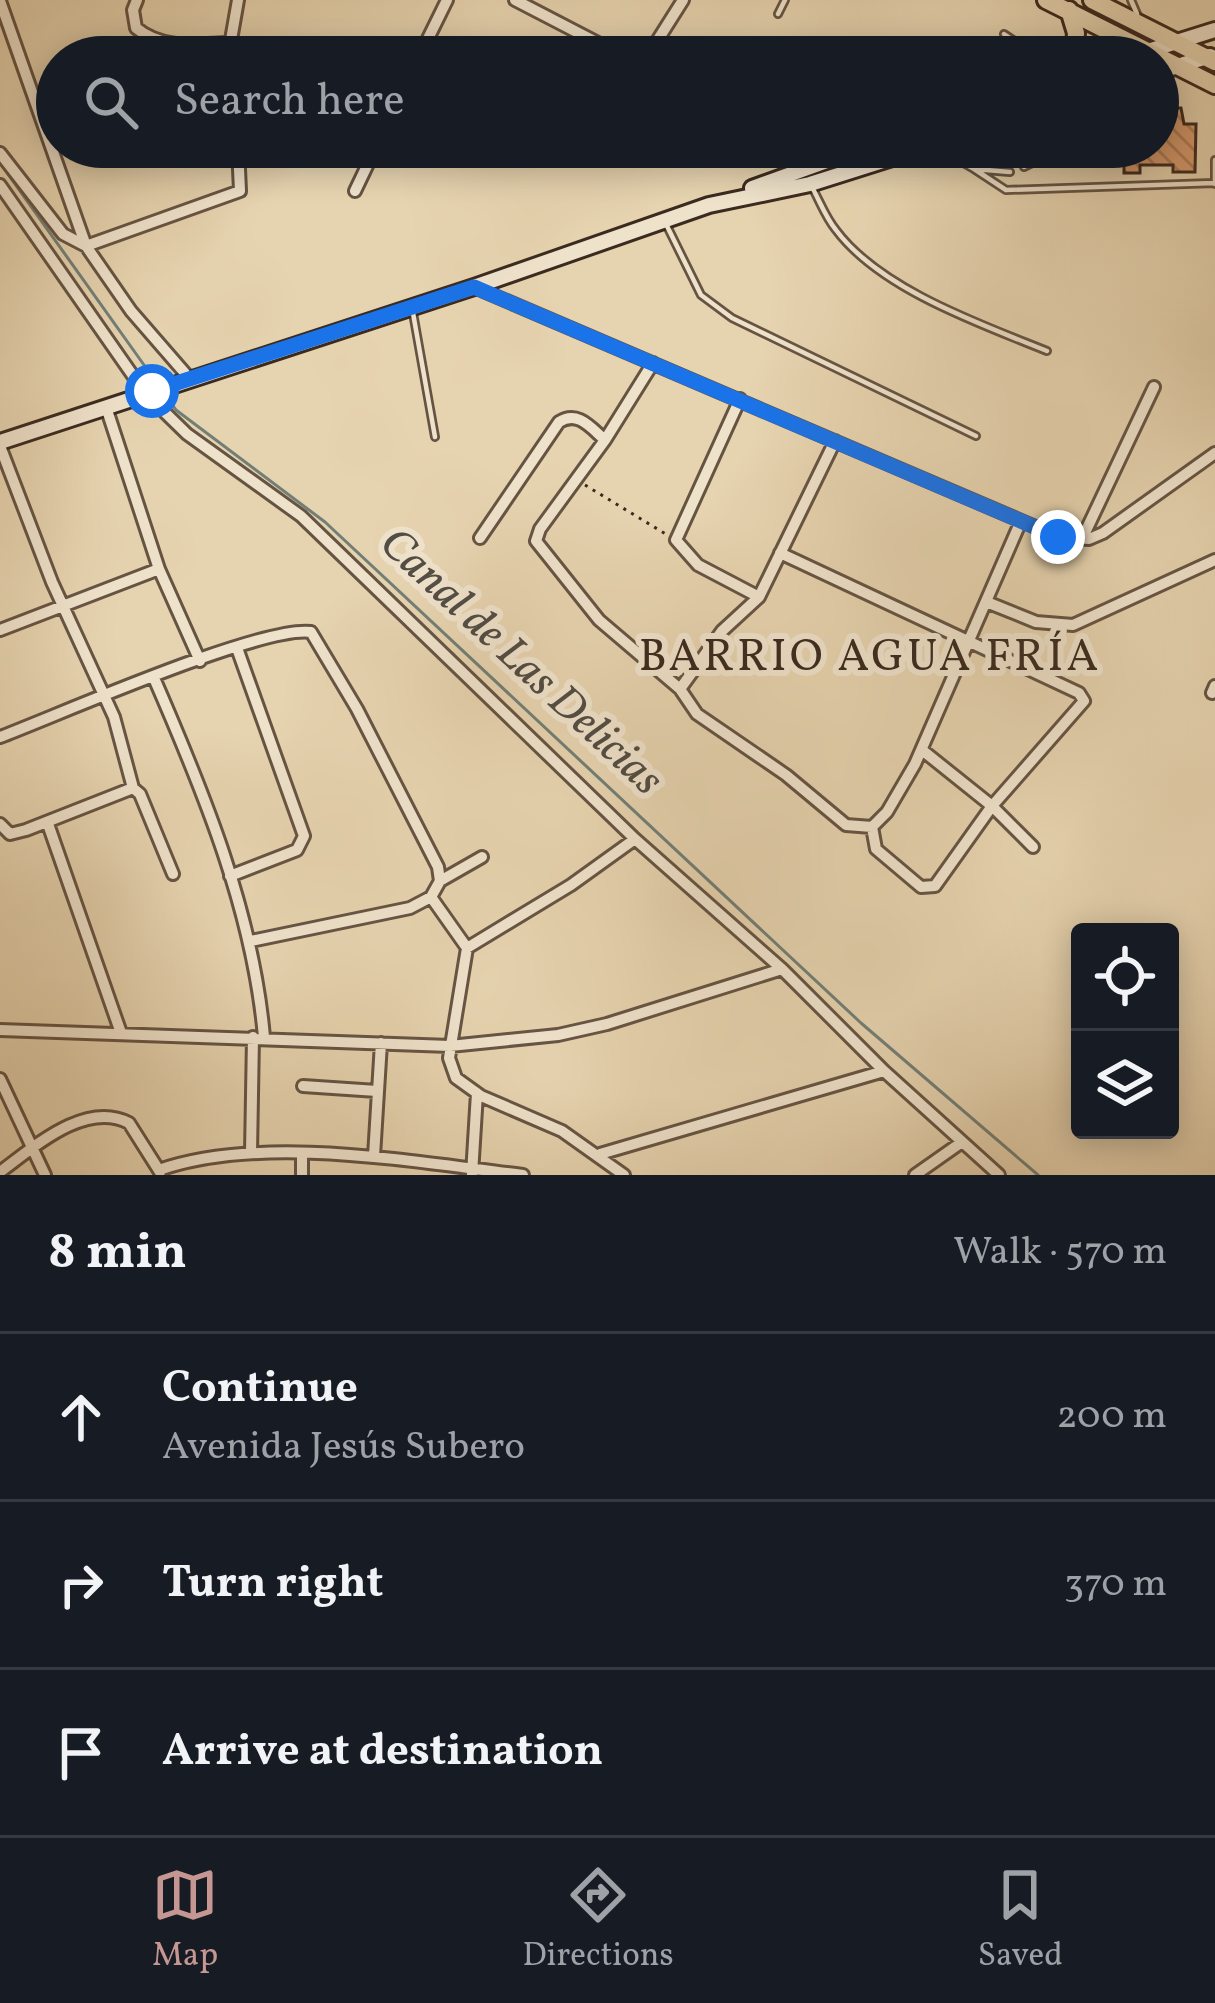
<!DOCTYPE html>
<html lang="en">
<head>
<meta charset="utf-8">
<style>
  :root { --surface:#171b24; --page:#20242c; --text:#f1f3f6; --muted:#9ea1a6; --line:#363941; --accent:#c59692 }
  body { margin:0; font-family:Vollkorn,serif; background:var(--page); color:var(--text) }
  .controls { position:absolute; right:36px; bottom:36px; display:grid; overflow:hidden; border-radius:12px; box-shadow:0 6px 30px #0003 }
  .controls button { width:108px; height:108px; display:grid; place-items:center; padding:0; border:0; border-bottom:3px solid var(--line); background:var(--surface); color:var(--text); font:60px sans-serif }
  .stop { position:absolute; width:36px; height:36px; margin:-27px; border:9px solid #1a73e8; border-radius:50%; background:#fff }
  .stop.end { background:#1a73e8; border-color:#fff; box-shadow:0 3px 12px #0008 }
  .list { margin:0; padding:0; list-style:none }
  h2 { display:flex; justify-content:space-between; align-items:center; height:156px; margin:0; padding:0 48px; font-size:51px }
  h2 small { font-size:39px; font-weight:400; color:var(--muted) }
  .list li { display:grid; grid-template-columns:78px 1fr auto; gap:36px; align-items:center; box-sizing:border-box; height:168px; padding:0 48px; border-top:3px solid var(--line) }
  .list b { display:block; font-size:45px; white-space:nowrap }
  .list p { margin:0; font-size:39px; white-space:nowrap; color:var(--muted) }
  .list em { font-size:39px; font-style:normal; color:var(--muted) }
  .icon { flex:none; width:66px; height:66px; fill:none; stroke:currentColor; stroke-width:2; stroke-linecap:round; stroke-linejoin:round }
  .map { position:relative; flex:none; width:1215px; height:1175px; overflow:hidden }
  .search { position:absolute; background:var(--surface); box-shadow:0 6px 30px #0003; left:36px; right:36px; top:36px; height:132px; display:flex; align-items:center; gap:30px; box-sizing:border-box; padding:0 42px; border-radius:66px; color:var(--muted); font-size:45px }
  .sheet { height:660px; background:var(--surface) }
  nav { display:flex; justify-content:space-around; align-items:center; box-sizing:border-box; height:168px; border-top:3px solid var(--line); background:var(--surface); font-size:33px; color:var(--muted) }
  nav a { display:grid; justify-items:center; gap:6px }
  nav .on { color:var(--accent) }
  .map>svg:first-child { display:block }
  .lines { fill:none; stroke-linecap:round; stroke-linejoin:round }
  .stream { stroke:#727f77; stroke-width:3 }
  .building { fill:url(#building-back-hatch); stroke:#3b2a1f; stroke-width:3 }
  .service-casing { stroke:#665443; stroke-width:10 }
  .minor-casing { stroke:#665443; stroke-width:16 }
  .secondary-casing { stroke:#3b2a1f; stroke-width:20 }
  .trunk-casing { stroke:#3b2a1f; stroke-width:22 }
  .path { stroke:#3b2a1f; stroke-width:3; stroke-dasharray:3 6; stroke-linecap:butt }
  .service { stroke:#efe2cb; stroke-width:4.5 }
  .minor { stroke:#efe2cb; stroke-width:10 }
  .secondary { stroke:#efe2cb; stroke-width:14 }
  .trunk { stroke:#e6d3af; stroke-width:16 }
  .route { stroke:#1a73e8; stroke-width:15 }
  .labels { text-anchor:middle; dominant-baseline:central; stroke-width:12; stroke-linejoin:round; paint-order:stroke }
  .neighbourhood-label { font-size:45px; letter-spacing:3px; fill:#3b2a1f; stroke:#efe2cb }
  .water-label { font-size:45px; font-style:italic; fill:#524d44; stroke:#efe2cb }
</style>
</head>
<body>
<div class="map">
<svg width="1215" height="1175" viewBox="0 0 1215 1175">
  <defs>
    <pattern id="building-back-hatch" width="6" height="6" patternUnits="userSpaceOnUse" patternTransform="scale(3)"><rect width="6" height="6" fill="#d99c6f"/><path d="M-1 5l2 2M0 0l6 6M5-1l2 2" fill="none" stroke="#b17f5b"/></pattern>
  </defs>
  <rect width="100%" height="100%" fill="#e6d3af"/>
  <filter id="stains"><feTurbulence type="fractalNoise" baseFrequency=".00167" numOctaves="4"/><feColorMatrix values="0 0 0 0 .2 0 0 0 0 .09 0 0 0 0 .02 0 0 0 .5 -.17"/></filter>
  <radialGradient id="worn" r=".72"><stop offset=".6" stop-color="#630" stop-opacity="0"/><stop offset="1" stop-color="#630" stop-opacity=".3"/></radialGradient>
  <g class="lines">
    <!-- stream -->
    <path class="stream" d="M0,163L159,386
      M164,394L176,410L325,522L861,1023L1038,1175"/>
  </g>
  <!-- building -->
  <path class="building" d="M1171,108H1181L1184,124H1196L1195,172H1173V165H1140V173H1124V161H1133V147H1158V135H1165V115Z"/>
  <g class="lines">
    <defs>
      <path id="service" d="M1131,0L1137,14
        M778,14L785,0
        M1004,34L1016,42L1017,57
        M569,57L581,34
        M935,147L974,169L1010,172
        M1024,167L1049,155L1054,147
        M974,169L1006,190L1214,183
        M1215,184V160
        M813,189C820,202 826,218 836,230C880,289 980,324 1047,351
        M667,226L701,295L732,318L976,436
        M413,313L435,437"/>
      <path id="minor" d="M137,0L133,10L136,28C163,50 195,44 228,43
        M515,0L625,57
        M0,1L86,246L131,311L190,379
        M228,57L238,0
        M419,57L447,0
        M647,57L683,0
        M0,153L63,234L86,246L240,191L238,147
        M0,185L145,393L187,434L301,516L635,839L782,969L884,1071L999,1175
        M355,191L376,147
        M474,287L1059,537L1089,539L1103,533L1215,453
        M653,363L605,440L540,529L536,541L599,620L680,689L697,714L786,775L846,825L872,827L887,812L915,764L1021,521
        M740,399L676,540L698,565L759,597
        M106,407L159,569L200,661
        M0,446L52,582L114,717L133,788L140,794L173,874
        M480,538L559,422C578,410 591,428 605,440
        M1082,539L1154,387
        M780,553L1079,693L1084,701L992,806L935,886L921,887L876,849L872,827
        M989,603L1036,622L1073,625L1215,560
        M0,630L159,569
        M154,678C204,793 253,912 264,1037
        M680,689L722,631L759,597L835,441
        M1212,693L1215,686
        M0,737C58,715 262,625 311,632L357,709L438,867L440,881
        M922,750L992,806L1033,847
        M0,824L10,834L26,830L133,788
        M48,824L121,1033
        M230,876L297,850L304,836L237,648
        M431,897L467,948
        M251,941L410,908L431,897L440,881L482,857
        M0,1030L450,1046L558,1035L607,1024L782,969
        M0,1079L45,1175
        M303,1086L377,1091
        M251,1153L253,1037
        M302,1154V1175
        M600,1154L884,1071
        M374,1156L381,1043
        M159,1170C263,1134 413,1162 523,1175
        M0,1172C33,1148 85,1100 129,1123L160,1172
        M472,1174L477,1093
        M624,1175L562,1131L481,1096L456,1078L449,1058L467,948L571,885L635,839
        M915,1175L962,1142"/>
      <path id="secondary" d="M1129,57L1215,30
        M1158,72L1210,56
        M752,188L866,147
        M0,442L474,287L709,205L810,184L927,147"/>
      <path id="trunk" d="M1046,0L1215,85
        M1092,0L1215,62
        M1069,10L1076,33L1074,57"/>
    </defs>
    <!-- service casing -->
    <use href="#service" class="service-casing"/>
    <!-- minor casing -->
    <use href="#minor" class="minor-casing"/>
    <!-- secondary casing -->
    <use href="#secondary" class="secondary-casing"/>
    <!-- trunk casing -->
    <use href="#trunk" class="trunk-casing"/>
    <!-- path -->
    <path class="path" d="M585,485L669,536"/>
    <!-- service -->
    <use href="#service" class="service"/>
    <!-- minor -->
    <use href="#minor" class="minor"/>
    <!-- secondary -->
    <use href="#secondary" class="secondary"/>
    <!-- trunk -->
    <use href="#trunk" class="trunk"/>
  </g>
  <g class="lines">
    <!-- route -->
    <path class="route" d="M152,391L474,287L1058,537"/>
  </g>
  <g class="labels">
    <!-- neighbourhood labels -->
    <g class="neighbourhood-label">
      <text x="870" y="658">BARRIO AGUA FRÍA</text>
    </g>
    <!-- water labels -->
    <g class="water-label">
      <text transform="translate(520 663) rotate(43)">Canal de Las Delicias</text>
    </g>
  </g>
  <rect width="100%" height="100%" filter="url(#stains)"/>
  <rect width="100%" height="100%" fill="url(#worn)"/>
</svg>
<div class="controls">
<button><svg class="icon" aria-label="locate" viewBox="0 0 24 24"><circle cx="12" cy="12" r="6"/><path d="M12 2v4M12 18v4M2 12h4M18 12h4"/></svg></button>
<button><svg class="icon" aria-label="layers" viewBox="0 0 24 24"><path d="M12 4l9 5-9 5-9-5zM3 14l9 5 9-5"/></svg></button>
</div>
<div class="stop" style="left:152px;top:391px"></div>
<div class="stop end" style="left:1058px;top:537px"></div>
<div class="search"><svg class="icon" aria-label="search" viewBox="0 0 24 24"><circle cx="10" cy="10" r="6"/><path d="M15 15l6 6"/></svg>Search here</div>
</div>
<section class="sheet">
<h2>8 min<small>Walk · 570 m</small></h2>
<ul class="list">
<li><svg class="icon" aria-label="ahead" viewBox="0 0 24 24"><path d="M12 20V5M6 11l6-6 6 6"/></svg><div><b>Continue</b><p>Avenida Jesús Subero</p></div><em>200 m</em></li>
<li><svg class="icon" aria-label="right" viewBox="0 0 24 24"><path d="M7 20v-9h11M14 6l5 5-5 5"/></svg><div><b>Turn right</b></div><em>370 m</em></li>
<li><svg class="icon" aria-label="arrive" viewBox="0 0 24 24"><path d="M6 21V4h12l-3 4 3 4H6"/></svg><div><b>Arrive at destination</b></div></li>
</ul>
</section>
<nav>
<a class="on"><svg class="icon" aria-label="map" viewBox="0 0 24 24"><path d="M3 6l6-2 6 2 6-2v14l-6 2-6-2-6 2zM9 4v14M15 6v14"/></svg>Map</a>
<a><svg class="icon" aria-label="directions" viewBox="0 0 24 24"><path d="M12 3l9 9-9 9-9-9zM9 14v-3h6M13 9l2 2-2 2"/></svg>Directions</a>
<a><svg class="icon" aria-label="saved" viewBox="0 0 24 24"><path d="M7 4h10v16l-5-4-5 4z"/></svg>Saved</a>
</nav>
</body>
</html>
